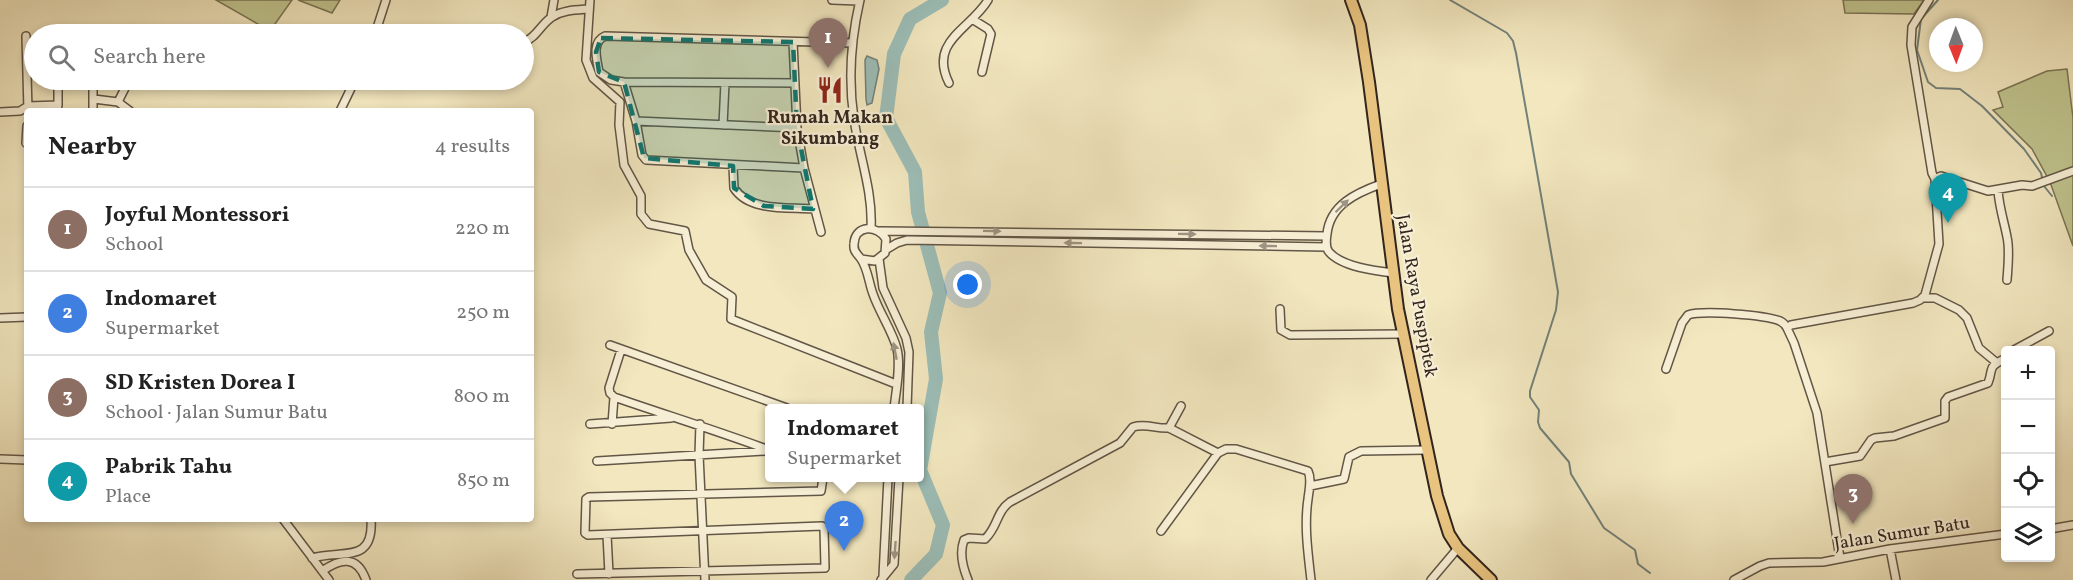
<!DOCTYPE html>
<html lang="en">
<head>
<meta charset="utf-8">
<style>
  :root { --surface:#fff; --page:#f6f6f6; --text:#222; --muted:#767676; --line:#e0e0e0; --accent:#8f2418 }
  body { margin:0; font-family:Vollkorn,serif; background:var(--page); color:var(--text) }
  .controls { position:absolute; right:18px; bottom:18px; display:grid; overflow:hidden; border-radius:6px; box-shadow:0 3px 9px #0003 }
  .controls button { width:54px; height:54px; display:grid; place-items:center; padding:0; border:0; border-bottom:2px solid var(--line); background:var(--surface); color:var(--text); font:30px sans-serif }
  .compass { position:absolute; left:1929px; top:18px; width:54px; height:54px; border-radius:50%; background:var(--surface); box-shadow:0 3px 9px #0003; rotate:179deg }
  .you { position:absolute; left:968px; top:285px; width:21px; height:21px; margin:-15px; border:4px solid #fff; border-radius:50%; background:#1a73e8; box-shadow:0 0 0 9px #1a73e833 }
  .badge { display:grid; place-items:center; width:39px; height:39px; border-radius:50%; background:var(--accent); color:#fff; font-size:20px; font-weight:700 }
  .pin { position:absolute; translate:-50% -50px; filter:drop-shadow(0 2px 3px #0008) }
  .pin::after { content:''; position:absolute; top:32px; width:21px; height:18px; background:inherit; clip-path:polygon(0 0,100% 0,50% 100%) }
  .popup { position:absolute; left:765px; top:404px; width:159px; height:78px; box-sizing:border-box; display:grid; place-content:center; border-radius:6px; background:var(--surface); filter:drop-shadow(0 2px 4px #0005); font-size:20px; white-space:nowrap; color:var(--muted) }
  .popup b { font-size:22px; color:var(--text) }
  .popup::after { content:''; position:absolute; left:50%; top:100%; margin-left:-12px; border:12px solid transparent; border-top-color:var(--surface) }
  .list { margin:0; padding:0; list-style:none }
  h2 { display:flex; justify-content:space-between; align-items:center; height:78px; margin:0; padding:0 24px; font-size:26px }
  h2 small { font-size:20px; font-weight:400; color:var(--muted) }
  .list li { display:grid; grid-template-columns:39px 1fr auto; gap:18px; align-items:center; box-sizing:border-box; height:84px; padding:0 24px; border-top:2px solid var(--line) }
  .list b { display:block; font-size:22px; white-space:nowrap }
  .list p { margin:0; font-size:20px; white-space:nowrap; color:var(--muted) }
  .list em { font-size:20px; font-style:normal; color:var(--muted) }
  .icon { flex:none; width:33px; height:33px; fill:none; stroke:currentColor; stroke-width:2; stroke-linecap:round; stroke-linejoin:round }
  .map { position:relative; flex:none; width:2073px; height:580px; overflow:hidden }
  .search { position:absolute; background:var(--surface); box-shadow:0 3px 9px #0003; left:24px; top:24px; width:510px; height:66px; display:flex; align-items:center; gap:15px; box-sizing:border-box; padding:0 21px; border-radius:33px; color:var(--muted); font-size:22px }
  .panel { position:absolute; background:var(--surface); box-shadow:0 3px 9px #0003; left:24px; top:108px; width:510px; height:414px; border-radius:6px }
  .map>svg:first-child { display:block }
  .green { fill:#c0c48e; stroke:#797456; stroke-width:1.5 }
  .water { fill:#9cbeb8; stroke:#72817a; stroke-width:1.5 }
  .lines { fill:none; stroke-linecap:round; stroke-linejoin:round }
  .stream { stroke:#72817a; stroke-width:2 }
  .river { stroke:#9cbeb8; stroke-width:14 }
  .street-casing { stroke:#625646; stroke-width:10 }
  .primary-casing { stroke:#32251e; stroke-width:14 }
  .street { stroke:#f7efd5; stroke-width:7 }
  .primary { stroke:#e9c480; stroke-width:10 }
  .oneway { fill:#9e9483 }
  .marked { fill:#0f766e; fill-opacity:0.2; stroke:#0f766e; stroke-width:4.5; stroke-dasharray:12 8; stroke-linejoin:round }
  .labels { text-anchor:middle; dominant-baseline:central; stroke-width:4.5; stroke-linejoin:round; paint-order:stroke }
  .poi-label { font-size:18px; font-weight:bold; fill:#32251e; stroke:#f7efd5 }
  .street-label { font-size:18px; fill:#32251e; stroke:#f7efd5 }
</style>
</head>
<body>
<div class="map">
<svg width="2073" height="580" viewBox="0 0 2073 580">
  <rect width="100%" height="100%" fill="#f2e7bf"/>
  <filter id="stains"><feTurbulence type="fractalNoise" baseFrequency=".00333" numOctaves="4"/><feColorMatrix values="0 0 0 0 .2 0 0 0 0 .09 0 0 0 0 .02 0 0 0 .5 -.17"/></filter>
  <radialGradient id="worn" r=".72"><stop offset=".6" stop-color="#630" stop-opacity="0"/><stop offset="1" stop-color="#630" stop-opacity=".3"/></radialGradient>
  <!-- green -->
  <path class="green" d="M216,0H292L270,31Z
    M298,0H340L332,13Z
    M1843,0H1924L1914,14L1845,13Z
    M2067,69L2073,118V246L2050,182L2032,149L1993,110L2003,107L1998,92L2047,71Z"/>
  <!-- water -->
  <path class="water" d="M867,56L877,60L879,69L872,103L867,105L866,99L865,60Z"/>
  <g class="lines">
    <!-- stream -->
    <path class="stream" d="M1450,0L1507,33L1513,41L1516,53L1558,292L1556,310L1530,391V397L1539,410L1538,422L1540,428L1569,462L1571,474L1604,528L1635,550L1638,564L1650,573
      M1938,0L1921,19L1917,50L1928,82L1936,88L1960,89L1982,106L2024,149L2041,173L2044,186L2052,196"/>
    <!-- river -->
    <path class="river" d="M911,580L936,554L943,525L920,470L936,379L931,332L940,293L918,212L915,172L886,118L894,54L910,19L942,0"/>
    <defs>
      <path id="street" d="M590,0L586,60L593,78L620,102L619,125L624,165L641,196V214L649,224L685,231L689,250L706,280L732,297L731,319L896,384
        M832,0L859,1
        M860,0C851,39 848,79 854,119C859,155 873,191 871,228
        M551,17L554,0
        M972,19L988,29L991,34L982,72
        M375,34L386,0
        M26,36L28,111
        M524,42C536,38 541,24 552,17C563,10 576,10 589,9
        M793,42L797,128L804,168L821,232
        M93,80V111
        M624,82L636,121L642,155L646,160L804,168
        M795,83L624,82L611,80L599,72C597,60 591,42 605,36L852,43
        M949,83C928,41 971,29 988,0
        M94,99L118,102L130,111
        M118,102L129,80
        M58,105V80
        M340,111L355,80
        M0,112L20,111L28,106L58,105L57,111
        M636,121L797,128
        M723,125L725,83
        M26,143L27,126
        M733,166L734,188C749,212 789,207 813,209
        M1935,179L1941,176L1988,191L2022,185L2032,186L2073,171
        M1381,184C1356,193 1330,205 1327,234C1326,240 1325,247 1329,252C1342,267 1376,271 1394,273
        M1998,190C1999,207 2004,221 2007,237C2010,250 2008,266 2007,280
        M880,231L1326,236
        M887,249L897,243L907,240L1326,247
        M861,259L875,261L885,253L886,239C878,225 855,224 854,244C853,252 858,254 861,259C868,269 869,284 873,294C879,312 893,332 897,349C901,365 896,392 894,408
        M879,259L883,288L906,338L909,352L907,408
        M1923,298H1935L1959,310L1967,318L1979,348L1997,363
        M1280,309L1281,330L1290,335L1403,334
        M0,318L27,317
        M610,345L787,408
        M621,350L609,388L610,393L614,397C666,415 718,431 769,450
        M2014,350L2049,331
        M1666,369L1682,323L1688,315C1703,310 1765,315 1780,321C1784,323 1785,324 1787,328
        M1181,406L1169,428L1175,431L1218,453L1226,449H1236L1308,471C1312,479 1309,490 1308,499C1304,526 1308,553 1311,580
        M590,424L671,418
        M612,424L614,397
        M700,424L699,455L705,580
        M0,459L27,460
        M597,461L765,451
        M1825,462L1860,456L1871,440L1875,438L1894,436L1945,418V401L1948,397L1988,383C1994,368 1986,368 2006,358
        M1310,486L1344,479L1349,457L1361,451L1427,450
        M283,519L329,580
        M2050,529L2073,525
        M1161,531L1218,453
        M607,535L609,574
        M1890,549L1896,580
        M312,558C342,549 374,565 371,519
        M1840,558L1817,413L1794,343L1787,328L1791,325L1913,303L1920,300L1925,295L1939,244L1935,179L1932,173L1911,45L1912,27L1929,0
        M322,571C341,558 357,555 366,580
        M577,574L825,568L824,528L822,526L588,535L585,533L586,499L589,497L821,491L823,478
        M883,576L888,478
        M881,580L894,564L899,478
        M968,580C963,568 959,553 964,540L969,538L985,539C998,527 996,512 1010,502L1120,443L1133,427C1146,423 1156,429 1169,428
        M1431,580L1458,548
        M1734,580L1760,566L1769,563L1823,562L1890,549L2006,534"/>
      <path id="primary" d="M1351,0L1360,25L1369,82L1398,309L1437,496L1449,534L1458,548L1491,580"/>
    </defs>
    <!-- street casing -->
    <use href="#street" class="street-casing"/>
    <!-- primary casing -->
    <use href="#primary" class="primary-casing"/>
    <!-- street -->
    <use href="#street" class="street"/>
    <!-- primary -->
    <use href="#primary" class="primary"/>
  </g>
  <!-- one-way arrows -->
  <defs><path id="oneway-solid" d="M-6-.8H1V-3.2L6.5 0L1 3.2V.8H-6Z" transform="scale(1.5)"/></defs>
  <g class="oneway">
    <use href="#oneway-solid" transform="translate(1342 206) rotate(-44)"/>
    <use href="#oneway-solid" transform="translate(992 231) rotate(1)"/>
    <use href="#oneway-solid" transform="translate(1187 234) rotate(1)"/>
    <use href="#oneway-solid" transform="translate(1073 243) rotate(-179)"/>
    <use href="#oneway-solid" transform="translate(1268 246) rotate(-179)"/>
    <use href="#oneway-solid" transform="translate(895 351) rotate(-101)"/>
    <use href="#oneway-solid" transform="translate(895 550) rotate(94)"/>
  </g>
  <!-- marked area -->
  <path class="marked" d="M601,38L793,42L797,128L813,209L764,206L734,188L733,166L644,158L624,82L599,72L596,52Z"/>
  <!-- icons -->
  <defs>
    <symbol id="restaurant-bare" viewBox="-9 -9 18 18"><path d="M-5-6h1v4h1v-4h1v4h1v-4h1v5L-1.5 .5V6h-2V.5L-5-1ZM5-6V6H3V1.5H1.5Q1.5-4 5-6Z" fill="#8f2418" stroke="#f7efd5" stroke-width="2.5" paint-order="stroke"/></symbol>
  </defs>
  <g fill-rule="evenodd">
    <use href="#restaurant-bare" x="811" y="71" width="38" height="38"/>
  </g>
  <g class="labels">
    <!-- poi labels -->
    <g class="poi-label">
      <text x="830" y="118">Rumah Makan<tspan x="830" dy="21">Sikumbang</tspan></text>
    </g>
    <!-- street labels -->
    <g class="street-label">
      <text transform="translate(1416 296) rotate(80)">Jalan Raya Puspiptek</text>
      <text transform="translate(1902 534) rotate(-9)">Jalan Sumur Batu</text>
    </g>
  </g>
  <rect width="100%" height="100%" filter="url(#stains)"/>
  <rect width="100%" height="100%" fill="url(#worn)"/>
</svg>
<div class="controls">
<button>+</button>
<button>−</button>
<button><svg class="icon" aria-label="locate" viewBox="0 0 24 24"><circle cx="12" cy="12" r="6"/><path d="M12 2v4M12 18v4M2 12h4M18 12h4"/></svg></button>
<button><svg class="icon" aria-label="layers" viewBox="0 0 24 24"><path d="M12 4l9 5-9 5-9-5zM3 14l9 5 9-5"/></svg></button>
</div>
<svg class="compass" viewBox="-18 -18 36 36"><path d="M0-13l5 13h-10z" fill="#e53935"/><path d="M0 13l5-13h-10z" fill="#767676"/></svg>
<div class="you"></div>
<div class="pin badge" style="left:828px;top:68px;background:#8d6e63">1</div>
<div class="pin badge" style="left:844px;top:551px;background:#3f7fe0">2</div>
<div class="popup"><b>Indomaret</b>Supermarket</div>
<div class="pin badge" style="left:1853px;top:524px;background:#8d6e63">3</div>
<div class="pin badge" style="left:1948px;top:223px;background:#0f9aa8">4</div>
<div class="search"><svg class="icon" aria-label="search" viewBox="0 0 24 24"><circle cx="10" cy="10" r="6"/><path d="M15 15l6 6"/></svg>Search here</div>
<section class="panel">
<h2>Nearby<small>4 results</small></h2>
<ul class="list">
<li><span class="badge" style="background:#8d6e63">1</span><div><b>Joyful Montessori</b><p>School</p></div><em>220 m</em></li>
<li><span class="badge" style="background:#3f7fe0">2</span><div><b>Indomaret</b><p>Supermarket</p></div><em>250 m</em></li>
<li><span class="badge" style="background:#8d6e63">3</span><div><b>SD Kristen Dorea I</b><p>School · Jalan Sumur Batu</p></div><em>800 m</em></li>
<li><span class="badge" style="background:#0f9aa8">4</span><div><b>Pabrik Tahu</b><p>Place</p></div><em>850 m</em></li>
</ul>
</section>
</div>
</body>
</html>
